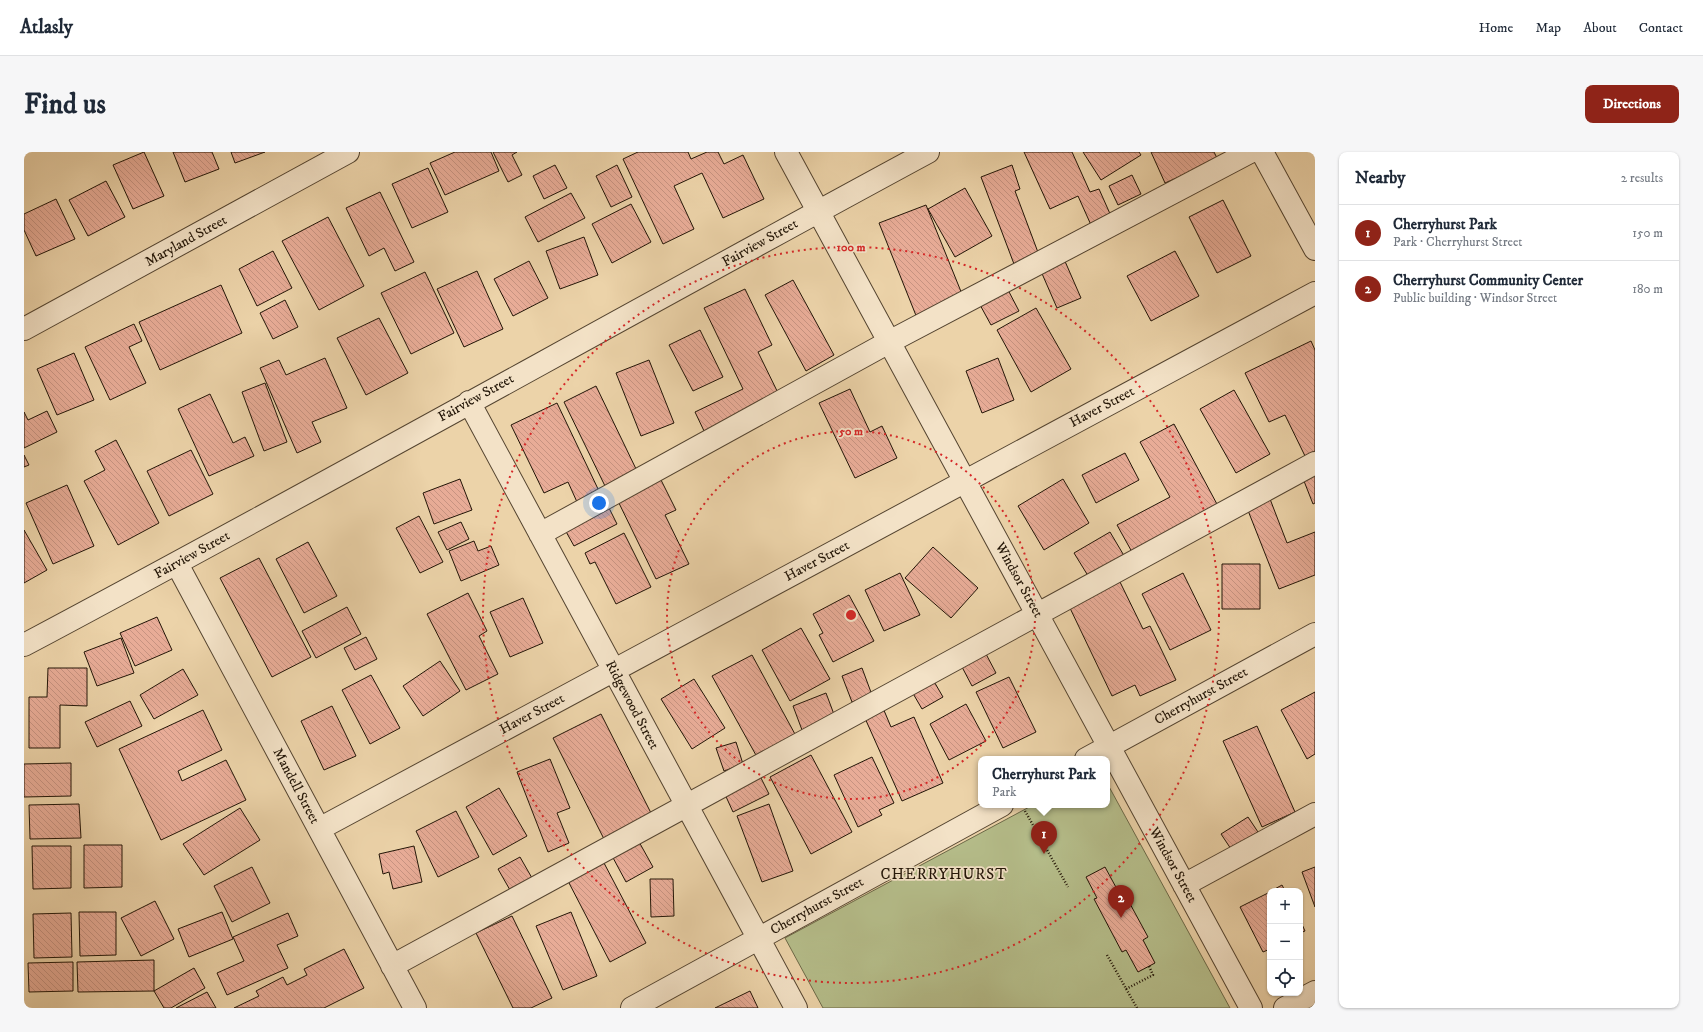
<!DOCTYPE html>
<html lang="en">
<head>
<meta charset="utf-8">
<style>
  :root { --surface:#fff; --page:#f6f6f7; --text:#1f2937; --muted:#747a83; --line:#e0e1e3; --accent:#8f2418 }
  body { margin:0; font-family:"IM FELL DW Pica",serif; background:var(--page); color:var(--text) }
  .controls { position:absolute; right:12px; bottom:12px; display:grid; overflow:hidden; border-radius:8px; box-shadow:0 1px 3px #0004 }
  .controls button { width:36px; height:36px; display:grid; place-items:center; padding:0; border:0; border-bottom:1px solid var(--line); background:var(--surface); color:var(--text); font:20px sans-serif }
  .you { position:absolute; left:575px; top:351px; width:14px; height:14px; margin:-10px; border:3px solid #fff; border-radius:50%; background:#1a73e8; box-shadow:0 0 0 6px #1a73e833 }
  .badge { display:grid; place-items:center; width:26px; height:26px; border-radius:50%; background:var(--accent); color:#fff; font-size:13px; font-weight:700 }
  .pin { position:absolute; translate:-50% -33px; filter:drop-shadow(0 1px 2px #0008) }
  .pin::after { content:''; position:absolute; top:21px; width:14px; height:12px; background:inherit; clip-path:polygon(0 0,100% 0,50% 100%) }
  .popup { position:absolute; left:954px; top:604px; width:132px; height:52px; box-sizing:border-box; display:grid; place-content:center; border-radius:8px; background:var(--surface); filter:drop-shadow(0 1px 3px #0005); font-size:13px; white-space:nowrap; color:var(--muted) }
  .popup b { font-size:15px; color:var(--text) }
  .popup::after { content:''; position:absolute; left:50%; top:100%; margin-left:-8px; border:8px solid transparent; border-top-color:var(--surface) }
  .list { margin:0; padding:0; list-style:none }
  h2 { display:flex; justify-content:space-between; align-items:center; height:52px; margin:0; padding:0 16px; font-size:17px }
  h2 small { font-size:13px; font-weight:400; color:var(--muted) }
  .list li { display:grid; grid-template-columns:26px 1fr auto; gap:12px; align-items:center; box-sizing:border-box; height:56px; padding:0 16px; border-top:1px solid var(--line) }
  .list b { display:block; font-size:15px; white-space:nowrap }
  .list p { margin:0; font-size:13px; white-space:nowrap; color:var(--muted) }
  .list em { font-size:13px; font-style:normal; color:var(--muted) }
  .icon { flex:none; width:22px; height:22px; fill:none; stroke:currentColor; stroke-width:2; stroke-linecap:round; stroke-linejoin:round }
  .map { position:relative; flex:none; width:1291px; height:856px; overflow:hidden; border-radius:8px }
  header { display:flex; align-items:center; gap:24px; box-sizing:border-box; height:56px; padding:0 20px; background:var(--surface); border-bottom:1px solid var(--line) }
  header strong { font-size:19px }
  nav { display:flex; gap:22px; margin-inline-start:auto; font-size:14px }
  .intro { display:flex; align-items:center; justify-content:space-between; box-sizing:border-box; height:96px; padding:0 24px }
  h1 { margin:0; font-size:28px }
  .button { padding:10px 18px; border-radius:8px; background:var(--accent); color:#fff; font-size:14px; font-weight:700 }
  main { display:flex; gap:24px; padding:0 24px }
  aside { flex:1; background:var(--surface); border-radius:8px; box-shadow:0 1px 3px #0004 }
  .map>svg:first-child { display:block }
  .park { fill:#b5bd8a; stroke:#6c6948 }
  .building { fill:url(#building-back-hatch); stroke:#221507 }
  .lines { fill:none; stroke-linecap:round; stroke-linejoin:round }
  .minor-casing { stroke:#544430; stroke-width:24 }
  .path { stroke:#221507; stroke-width:2.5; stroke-dasharray:1 2; stroke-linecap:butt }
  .minor { stroke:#f3e2c7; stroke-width:22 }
  .ring { fill:none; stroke:#d62828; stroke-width:2; stroke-dasharray:2 4 }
  .labels { text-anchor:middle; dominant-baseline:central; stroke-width:3.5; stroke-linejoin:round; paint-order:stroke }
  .street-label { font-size:14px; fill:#221507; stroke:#f3e2c7 }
  .neighbourhood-label { font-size:15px; letter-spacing:1px; fill:#221507; stroke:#f3e2c7 }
  .centre { fill:#d62828; stroke:#f3e2c7; stroke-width:2 }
  .ring-label { font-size:12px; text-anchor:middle; font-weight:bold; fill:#d62828; stroke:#f3e2c7; stroke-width:3.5; stroke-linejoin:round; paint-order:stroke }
</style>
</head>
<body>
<header>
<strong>Atlasly</strong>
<nav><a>Home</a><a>Map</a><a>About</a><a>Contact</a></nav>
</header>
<div class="intro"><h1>Find us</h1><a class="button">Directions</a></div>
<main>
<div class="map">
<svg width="1291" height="856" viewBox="0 0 1291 856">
  <defs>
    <pattern id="building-back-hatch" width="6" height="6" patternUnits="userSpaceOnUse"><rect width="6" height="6" fill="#e8ac97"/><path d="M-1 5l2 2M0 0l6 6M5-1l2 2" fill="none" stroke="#c79381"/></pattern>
  </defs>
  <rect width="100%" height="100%" fill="#ecd3a9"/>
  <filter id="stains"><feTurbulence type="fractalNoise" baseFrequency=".005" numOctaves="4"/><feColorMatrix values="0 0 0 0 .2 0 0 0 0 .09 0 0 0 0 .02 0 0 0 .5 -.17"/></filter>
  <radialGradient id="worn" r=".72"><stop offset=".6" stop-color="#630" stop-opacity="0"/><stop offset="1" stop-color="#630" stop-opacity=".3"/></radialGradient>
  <!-- park -->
  <path class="park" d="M1083,631L1206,856H799L761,786L1009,653H1083Z"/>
  <!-- building -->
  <path class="building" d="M120,0L140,44L109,57L89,13Z
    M149,0H188L195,17L161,30Z
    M207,0H241L211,11Z
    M431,0H467L475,19L421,43L406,11Z
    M469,0H493L488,3L498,23L484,30Z
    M614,0H664L667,7L683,0H694L700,12L719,3L740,47L699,66L678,21L650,34L670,77L639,92L599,7Z
    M1000,0H1048L1066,40L1075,37L1087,64L1067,73L1054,44L1026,57Z
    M1059,0H1115L1117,3L1077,28Z
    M1127,0H1190L1194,8L1141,31Z
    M531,13L543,36L520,47L509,24Z
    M593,13L608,45L587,55L572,24Z
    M988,13L996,37L991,39L1015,103L990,112L957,25Z
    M404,16L424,60L388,76L368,32Z
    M1108,23L1117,42L1094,53L1085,34Z
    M82,29L101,65L64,84L45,48Z
    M941,36L968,84L931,105L904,57Z
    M356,40L390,110L371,119L360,96L345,104L322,56Z
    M547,41L561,66L514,90L501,65Z
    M32,47L51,87L12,104L0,78V62Z
    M1199,48L1227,104L1193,121L1165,65Z
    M607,52L627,90L588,111L568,72Z
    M902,53L940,147L893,166L855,71Z
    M304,65L340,134L295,158L258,89Z
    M560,85L574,123L536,137L522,99Z
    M249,99L268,136L233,154L215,117Z
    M1151,99L1175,144L1127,169L1103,124Z
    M1040,107L1057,146L1033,156L1016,117Z
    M505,109L524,146L489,164L470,127Z
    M453,119L479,177L440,195L413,137Z
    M401,120L430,181L387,202L357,141Z
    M769,128L810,203L782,219L741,143Z
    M197,133L218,181L136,218L115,170Z
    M983,136L995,159L967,173L955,151Z
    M721,137L748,193L734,200L756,245L681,281L671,260L719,237L680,156Z
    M261,148L274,175L249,187L236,161Z
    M1012,156L1047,217L1007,240L973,178Z
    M355,166L384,221L342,243L313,186Z
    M110,172L118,189L105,195L122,231L86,248L61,195Z
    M676,178L699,225L669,239L645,193Z
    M1287,189L1291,198V299L1281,304L1261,263L1245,270L1221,221Z
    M50,201L70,248L33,263L13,217Z
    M301,206L323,256L288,270L297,290L273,301L236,216L255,208L262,223Z
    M974,206L990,248L958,261L942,219Z
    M625,208L650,271L617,284L592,221Z
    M241,231L263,290L240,299L218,240Z
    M572,234L613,319L581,334L540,250Z
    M826,237L846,280L858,274L873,306L831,326L795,251Z
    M1210,238L1246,302L1212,321L1176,257Z
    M186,242L209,291L221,285L230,304L185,324L154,257Z
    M533,251L575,339L553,350L544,330L520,341L487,273Z
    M23,259L33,280L0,296V260L4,268Z
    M1150,272L1194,354L1108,400L1093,373L1146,345L1116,290Z
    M92,288L135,371L94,393L60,329L81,318L71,299Z
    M167,298L189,342L145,364L123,319Z
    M1101,301L1115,328L1072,351L1058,323Z
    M0,303L5,313L0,315Z
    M1291,319V351L1289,352L1278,324Z
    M635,324L652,358L641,363L665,412L632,427L592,345Z
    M436,327L448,358L410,372L399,341Z
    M1039,327L1065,371L1020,398L994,354Z
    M43,333L70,394L29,412L2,351Z
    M1246,347L1263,391L1291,380V423L1255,437L1223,356Z
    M583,352L593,372L550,394L540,376Z
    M395,364L419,410L396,421L372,376Z
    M437,370L445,387L423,398L414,380Z
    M0,378L23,418L0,431Z
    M1086,380L1102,407L1066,427L1050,401Z
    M600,381L627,435L592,452L571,410L566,412L561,401Z
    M450,389L454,399L467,394L475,413L437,429L425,399Z
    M284,390L313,444L280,461L252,407Z
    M909,395L954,436L927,466L881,426Z
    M235,406L287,505L248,525L196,426Z
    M1198,412H1236V457H1198Z
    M876,421L896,463L860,479L841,438Z
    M1159,421L1187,478L1146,498L1118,442Z
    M1096,430L1119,477L1126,474L1152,528L1116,544L1111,533L1088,544L1045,454Z
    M444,441L463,479L455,484L474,522L442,538L403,462Z
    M825,443L850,489L809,510L795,483L799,481L789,462Z
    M499,446L519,491L486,505L466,460Z
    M323,455L337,482L292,506L278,479Z
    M133,465L148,498L111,514L96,481Z
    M777,476L806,527L766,549L738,498Z
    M342,485L353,507L331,518L320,496Z
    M97,486L110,521L73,534L60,500Z
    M962,502L972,521L948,534L938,515Z
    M728,503L772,584L733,605L688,524Z
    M416,509L436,539L399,564L379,534Z
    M24,516H63V554L36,553V596H5V545H23Z
    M838,516L848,543L828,550L818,524Z
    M159,517L174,543L130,567L116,543Z
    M347,523L376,576L346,592L318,538Z
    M985,525L1012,580L979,596L952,540Z
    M908,526L919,545L898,557L887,538Z
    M670,527L701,576L668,597L637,547Z
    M1291,540V602L1283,607L1257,558Z
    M802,541L811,565L778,578L769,554Z
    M106,549L118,574L73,595L61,570Z
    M942,552L962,589L925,608L906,572Z
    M308,554L332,604L300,618L277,569Z
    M859,556L867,575L890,565L919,631L878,649L840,564Z
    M179,558L198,598L154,619L158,629L202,608L222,648L137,688L95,597Z
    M577,562L628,663L580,687L529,586Z
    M1233,574L1271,660L1238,675L1199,589Z
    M712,590L719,612L700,619L692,596Z
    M787,603L828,680L787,702L746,625Z
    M848,605L870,651L855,658L858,663L834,675L810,623Z
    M526,607L546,656L533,661L545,691L524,700L493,620Z
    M47,611V644L0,645V612Z
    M734,620L745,642L709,660L699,638Z
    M475,636L503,684L469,703L442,655Z
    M55,652L57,686L6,687L5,653Z
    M745,652L769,719L738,730L713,664Z
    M216,656L236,688L180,723L159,692Z
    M432,659L455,705L414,725L392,679Z
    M1224,665L1234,680L1207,697L1197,682Z
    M614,688L629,715L602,730L587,702Z
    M60,693H98V735L60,736Z
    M8,694H47V736L9,737Z
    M390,694L398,730L369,737L365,720L359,722L355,702Z
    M496,705L508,726L486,738L474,717Z
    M580,711L622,791L586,810L544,729Z
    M228,715L246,751L208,770L190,734Z
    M1081,715L1094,739L1098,737L1124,785L1119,788L1131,811L1114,820L1102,798L1098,800L1070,747L1073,746L1062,725Z
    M1291,715V755L1278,720Z
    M626,727H649L650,764L627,765Z
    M1258,733L1261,739H1247Z
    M1246,740V797L1239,800L1216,755Z
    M131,749L150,787L117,804L97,766Z
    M55,760H92V803L56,804Z
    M198,760L209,787L165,805L154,777Z
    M547,760L573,824L539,838L512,774Z
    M47,761L48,805L10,806L9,762Z
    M264,761L274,784L253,793L264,816L203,843L193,821L220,809L209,785Z
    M488,764L528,846L507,856H489L452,781Z
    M1276,768L1281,779L1276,781Z
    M320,797L340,836L300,856H210L235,844L232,839L259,825L263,833L283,823L280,817Z
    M130,808V839L54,840L53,810Z
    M49,810V839L5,840L4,811Z
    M170,816L181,836L147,856H140L130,839Z
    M726,839L734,856H691Z
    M183,840L192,856H152Z"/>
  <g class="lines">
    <defs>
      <path id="minor" d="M762,0L1227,856
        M1238,0L1291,97
        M0,177L324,0
        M445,250L772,856
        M516,382L865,190L1226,0
        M153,412L391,856
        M0,493C303,332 602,163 904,0
        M1062,607L1291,482
        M295,677L1291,141
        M1160,733L1291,662
        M368,814L1291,311
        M608,856L978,653
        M1261,856L1291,840"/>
    </defs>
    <!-- minor casing -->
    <use href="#minor" class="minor-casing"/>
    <!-- path -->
    <path class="path" d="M1001,659L1044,735
      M1083,803L1113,856
      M1102,837L1129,823L1125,814"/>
    <!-- minor -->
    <use href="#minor" class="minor"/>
  </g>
  <!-- distance rings -->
  <g class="ring">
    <circle cx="827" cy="463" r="184"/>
    <circle cx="827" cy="463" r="368"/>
  </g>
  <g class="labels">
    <!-- street labels -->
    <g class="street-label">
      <text transform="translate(162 89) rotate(-29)">Maryland Street</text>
      <text transform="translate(736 91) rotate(-29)">Fairview Street</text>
      <text transform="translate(452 246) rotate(-29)">Fairview Street</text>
      <text transform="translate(1078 255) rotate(-28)">Haver Street</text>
      <text transform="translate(168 403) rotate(-29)">Fairview Street</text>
      <text transform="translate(793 409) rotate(-28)">Haver Street</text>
      <text transform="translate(995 428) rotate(61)">Windsor Street</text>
      <text transform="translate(1177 544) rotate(-29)">Cherryhurst Street</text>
      <text transform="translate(608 553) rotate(62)">Ridgewood Street</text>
      <text transform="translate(508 562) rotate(-28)">Haver Street</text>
      <text transform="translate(272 634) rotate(62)">Mandell Street</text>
      <text transform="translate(1149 713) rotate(61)">Windsor Street</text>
      <text transform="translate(793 754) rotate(-29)">Cherryhurst Street</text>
    </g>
    <!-- neighbourhood labels -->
    <g class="neighbourhood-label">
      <text x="920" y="722">CHERRYHURST</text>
    </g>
  </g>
  <circle cx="827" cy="463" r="6" class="centre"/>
  <g class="ring-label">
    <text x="827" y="99">100 m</text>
    <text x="827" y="283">50 m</text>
  </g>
  <rect width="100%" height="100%" filter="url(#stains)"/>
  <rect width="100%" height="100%" fill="url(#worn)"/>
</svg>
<div class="controls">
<button>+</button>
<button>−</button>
<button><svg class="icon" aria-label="locate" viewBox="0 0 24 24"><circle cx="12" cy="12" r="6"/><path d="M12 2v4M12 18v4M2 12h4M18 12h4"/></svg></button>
</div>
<div class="you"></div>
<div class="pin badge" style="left:1020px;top:702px">1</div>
<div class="popup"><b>Cherryhurst Park</b>Park</div>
<div class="pin badge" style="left:1097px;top:766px">2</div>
</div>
<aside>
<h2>Nearby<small>2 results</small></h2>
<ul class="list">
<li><span class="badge">1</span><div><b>Cherryhurst Park</b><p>Park · Cherryhurst Street</p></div><em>150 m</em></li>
<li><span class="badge">2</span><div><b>Cherryhurst Community Center</b><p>Public building · Windsor Street</p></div><em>180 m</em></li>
</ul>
</aside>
</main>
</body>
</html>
